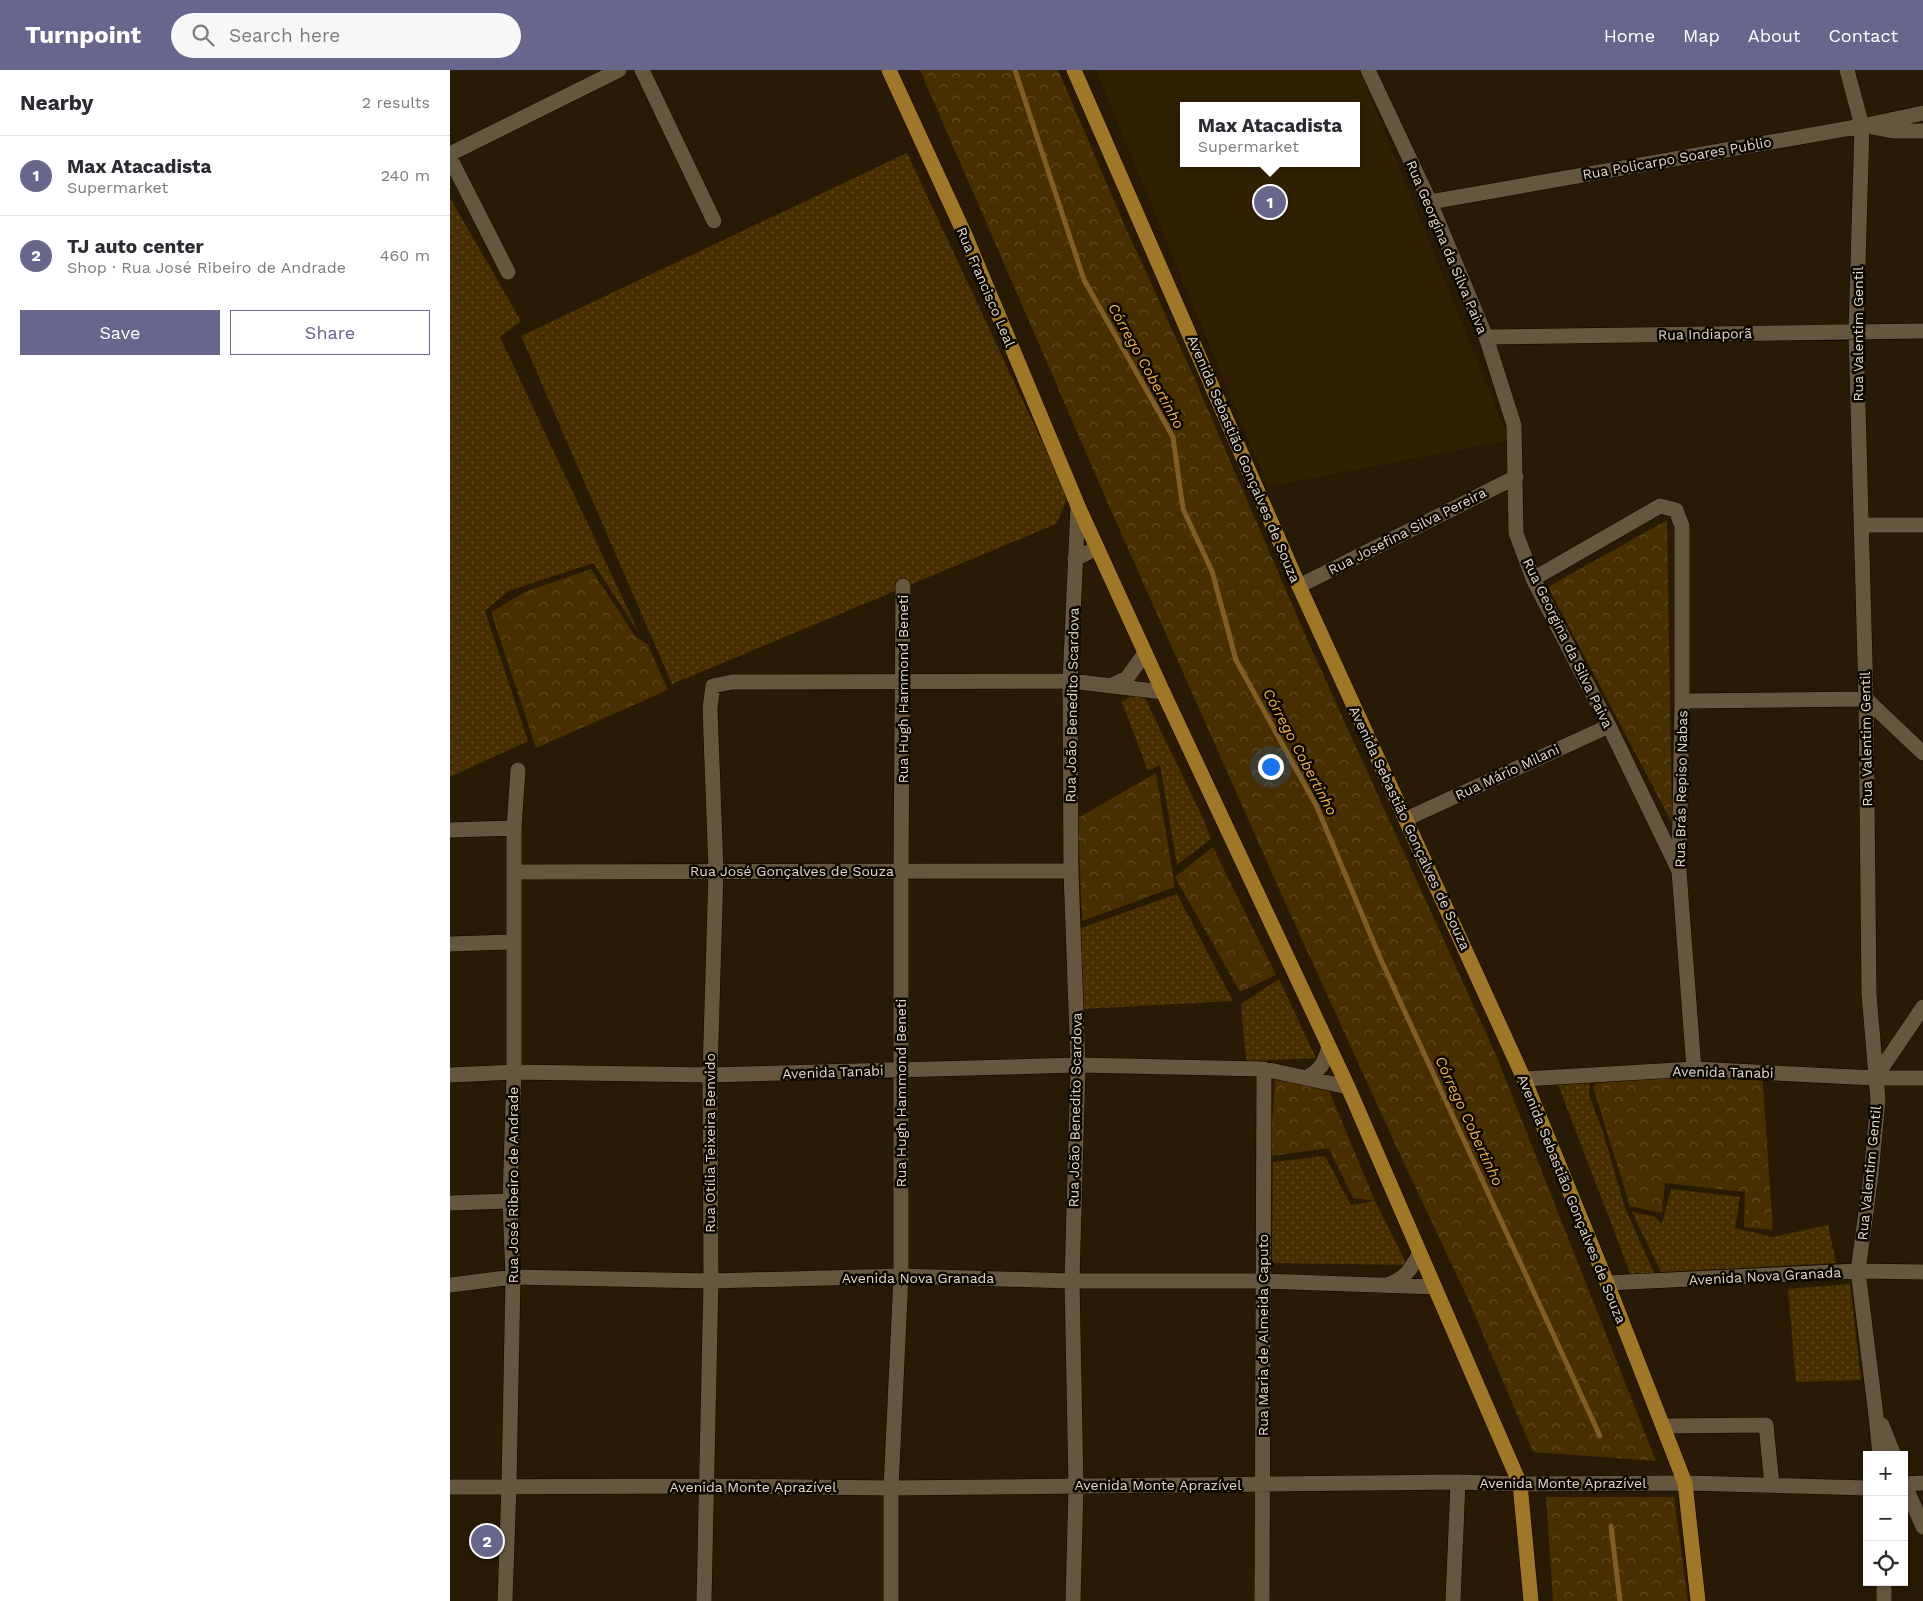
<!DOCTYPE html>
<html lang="en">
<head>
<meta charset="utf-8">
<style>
  :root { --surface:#fff; --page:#f7f7f7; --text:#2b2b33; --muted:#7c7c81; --line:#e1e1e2; --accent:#68668c }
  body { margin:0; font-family:"Work Sans",sans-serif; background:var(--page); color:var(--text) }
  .controls { position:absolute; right:15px; bottom:15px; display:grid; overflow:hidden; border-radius:0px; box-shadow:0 1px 4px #0004 }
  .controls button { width:45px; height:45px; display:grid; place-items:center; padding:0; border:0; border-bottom:1px solid var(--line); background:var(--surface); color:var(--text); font:25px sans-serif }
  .you { position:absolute; left:820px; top:696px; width:18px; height:18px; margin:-12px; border:4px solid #fff; border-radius:50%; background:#1a73e8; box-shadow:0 0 0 8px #1a73e833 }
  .badge { display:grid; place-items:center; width:32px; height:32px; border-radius:50%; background:var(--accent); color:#fff; font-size:16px; font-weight:700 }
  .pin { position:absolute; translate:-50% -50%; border:2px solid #fff; box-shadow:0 1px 5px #0006 }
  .popup { position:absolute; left:730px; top:32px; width:180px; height:65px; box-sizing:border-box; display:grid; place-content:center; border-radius:0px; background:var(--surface); filter:drop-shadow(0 1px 4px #0005); font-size:16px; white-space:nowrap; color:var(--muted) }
  .popup b { font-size:19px; color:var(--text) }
  .popup::after { content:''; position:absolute; left:50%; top:100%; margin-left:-10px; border:10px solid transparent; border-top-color:var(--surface) }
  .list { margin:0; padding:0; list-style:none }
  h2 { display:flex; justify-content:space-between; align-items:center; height:65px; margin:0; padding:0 20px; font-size:21px }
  h2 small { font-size:16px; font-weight:400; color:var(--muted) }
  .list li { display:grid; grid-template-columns:32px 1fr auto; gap:15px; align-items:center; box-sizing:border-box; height:80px; padding:0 20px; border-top:1px solid var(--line) }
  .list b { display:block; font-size:19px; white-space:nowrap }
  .list p { margin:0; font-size:16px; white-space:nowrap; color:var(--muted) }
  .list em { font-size:16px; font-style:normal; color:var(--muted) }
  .actions { display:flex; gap:10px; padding:15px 20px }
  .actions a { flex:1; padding:11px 0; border:1px solid var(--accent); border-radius:0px; text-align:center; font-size:18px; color:var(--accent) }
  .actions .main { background:var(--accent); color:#fff }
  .icon { flex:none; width:28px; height:28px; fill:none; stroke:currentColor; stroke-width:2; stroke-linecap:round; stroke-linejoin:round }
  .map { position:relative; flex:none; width:1473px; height:1531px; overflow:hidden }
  header { display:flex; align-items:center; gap:30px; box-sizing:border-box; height:70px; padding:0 25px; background:var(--accent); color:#fff }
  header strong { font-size:24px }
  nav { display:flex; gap:28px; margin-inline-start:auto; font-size:18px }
  .search { width:350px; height:45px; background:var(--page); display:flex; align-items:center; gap:12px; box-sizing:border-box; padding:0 18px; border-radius:28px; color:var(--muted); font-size:19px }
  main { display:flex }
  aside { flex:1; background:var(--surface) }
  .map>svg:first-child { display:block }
  .built { fill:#322002; fill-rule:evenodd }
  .grass { fill:url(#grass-dots) }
  .forest { fill:url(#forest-crowns) }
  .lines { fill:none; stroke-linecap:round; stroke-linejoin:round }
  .stream { stroke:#805d24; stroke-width:5 }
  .minor-casing { stroke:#100500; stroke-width:16 }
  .major-casing { stroke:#100500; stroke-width:16 }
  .minor { stroke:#66563e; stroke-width:15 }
  .major { stroke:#a07629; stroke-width:15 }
  .labels { text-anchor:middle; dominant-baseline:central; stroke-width:5; stroke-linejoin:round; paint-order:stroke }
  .street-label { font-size:14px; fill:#e0d6c9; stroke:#0c0601 }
  .water-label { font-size:15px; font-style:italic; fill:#f1b24c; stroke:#0c0601 }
</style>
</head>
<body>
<header>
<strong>Turnpoint</strong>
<div class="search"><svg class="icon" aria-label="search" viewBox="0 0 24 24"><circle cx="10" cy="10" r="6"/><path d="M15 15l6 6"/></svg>Search here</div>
<nav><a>Home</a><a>Map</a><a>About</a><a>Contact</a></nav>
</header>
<main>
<aside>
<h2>Nearby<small>2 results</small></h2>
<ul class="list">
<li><span class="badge">1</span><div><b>Max Atacadista</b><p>Supermarket</p></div><em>240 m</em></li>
<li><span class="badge">2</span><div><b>TJ auto center</b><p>Shop · Rua José Ribeiro de Andrade</p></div><em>460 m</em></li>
</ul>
<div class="actions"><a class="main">Save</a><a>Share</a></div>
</aside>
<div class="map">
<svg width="1473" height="1531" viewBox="0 0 1473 1531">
  <defs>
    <pattern id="grass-dots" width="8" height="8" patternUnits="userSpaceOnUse" patternTransform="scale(1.25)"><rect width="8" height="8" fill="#472f01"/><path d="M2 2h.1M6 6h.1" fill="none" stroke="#614c25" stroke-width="1.8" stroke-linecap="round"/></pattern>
    <pattern id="forest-crowns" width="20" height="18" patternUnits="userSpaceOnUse" patternTransform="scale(1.25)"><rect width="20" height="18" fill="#472f01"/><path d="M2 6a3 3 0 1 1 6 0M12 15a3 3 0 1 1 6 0" fill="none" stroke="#614c25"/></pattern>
  </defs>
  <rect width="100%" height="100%" fill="#281a04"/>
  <!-- built -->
  <path class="built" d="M646,0H910L1059,370L818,417ZM734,36H906V93H734Z"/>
  <!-- grass -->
  <path class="grass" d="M457,83L618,427L606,454L222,614L71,266Z
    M0,128L71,251L50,267L189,563L143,493L58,521L35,541L78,671L0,707Z
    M691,620L752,746L761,769L727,795L710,695L698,701L672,632Z
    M727,824L783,931L633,939L631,858Z
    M829,909L866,988L796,991L791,934Z
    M1140,1008L1139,1025L1153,1062L1175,1138L1205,1205L1182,1208L1106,1009Z
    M875,1086L901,1135L925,1131L957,1195L822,1193L823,1092Z
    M1221,1119L1290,1127L1285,1158L1322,1167L1378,1155L1386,1193L1211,1202L1182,1142L1204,1146L1212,1154Z
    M1400,1214L1411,1310L1346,1312L1338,1219Z"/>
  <!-- forest -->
  <path class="forest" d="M470,0H608L674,154L743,305L857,569L1046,985L1206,1391L1083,1382L1018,1229L947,1078L838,839L660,438Z
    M1217,450L1222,753L1098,517Z
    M141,499L185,566L198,575L218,620L86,678L41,542L77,521Z
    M706,703L725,817L632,851L628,748Z
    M763,777L826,905L790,922L725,807Z
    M1312,1002L1323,1160L1294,1157L1295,1122L1215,1113L1212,1143L1180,1136L1143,1017L1149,1011L1299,1005Z
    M825,1007L877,1016L925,1131L903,1128L879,1078L820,1086Z
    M1096,1427H1224L1238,1531H1103Z"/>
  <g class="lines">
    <!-- stream -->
    <path class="stream" d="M565,0L634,210L723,367L733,439L762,501L786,590L867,737L931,890L1150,1366
      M1161,1456L1170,1531"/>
    <defs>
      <path id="minor" d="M192,0L264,151
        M918,0L980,132L1036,267L1064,355L1066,463L1083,509L1159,656L1229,801
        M1397,0L1412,56L1406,262L1416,629L1419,924L1428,1030L1421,1105L1408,1201L1425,1337L1430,1385
        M1422,57L1443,61H1473
        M0,84L169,0
        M0,88L58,202
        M980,132L1412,56L1473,43
        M1036,267L1473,261
        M1411,455H1473
        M625,489L647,478
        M1083,509L1210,436L1226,440L1232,456V631L1229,801L1244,999
        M849,516L1066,407
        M660,616L677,608L695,583
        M1232,631L1416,629L1473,683
        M956,749L1159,656
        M0,760L64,758
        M64,802L621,801
        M0,874L62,872
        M0,1005L64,1002L260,1005L628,995L814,999L898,1017
        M855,1008C871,1001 874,993 879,977
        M1425,1008L1473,937
        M1074,1009L1244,999L1425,1008H1473
        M0,1133L60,1131
        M1157,1213L1408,1201L1473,1202
        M0,1215L63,1207L261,1211L451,1206L622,1211H814L985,1217
        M937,1215C955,1209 961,1199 970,1183
        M1432,1355L1444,1385
        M1213,1356L1316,1355L1322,1415
        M1454,1413L1473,1457
        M1454,1414L1473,1413
        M0,1417L255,1416L441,1418L1008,1412L1070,1414L1235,1413L1417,1418
        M1434,1512V1531
        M55,1531L59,1416L63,1207L60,1131L64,1002V758L68,700
        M254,1531L261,1211L260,1005L266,801L260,638L263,616L282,612L620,611L713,622
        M441,1531V1418L451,1206V801L453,516
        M623,1531L626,1416L622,1211L628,995L621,801L620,611L628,436
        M812,1531L814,999
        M1003,1531L1008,1412"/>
      <path id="major" d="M439,0L515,165L628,436L713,622L898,1017L1070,1414L1081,1531
        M624,0L849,516L1074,1009L1157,1213L1235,1413L1248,1531"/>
    </defs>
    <!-- minor casing -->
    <use href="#minor" class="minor-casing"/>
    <!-- major casing -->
    <use href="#major" class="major-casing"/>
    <!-- minor -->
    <use href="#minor" class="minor"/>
    <!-- major -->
    <use href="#major" class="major"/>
  </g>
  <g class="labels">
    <!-- street labels -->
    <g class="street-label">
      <text transform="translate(1227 88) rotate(-10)">Rua Policarpo Soares Publio</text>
      <text transform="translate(997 177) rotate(67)">Rua Georgina da Silva Paiva</text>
      <text transform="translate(536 217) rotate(67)">Rua Francisco Leal</text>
      <text transform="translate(1255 264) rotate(-1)">Rua Indiaporã</text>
      <text transform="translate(1408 264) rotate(-90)">Rua Valentim Gentil</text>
      <text transform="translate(794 389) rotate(67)">Avenida Sebastião Gonçalves de Souza</text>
      <text transform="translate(957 461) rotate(-27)">Rua Josefina Silva Pereira</text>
      <text transform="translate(1118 573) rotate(64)">Rua Georgina da Silva Paiva</text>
      <text transform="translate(453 619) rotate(-90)">Rua Hugh Hammond Beneti</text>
      <text transform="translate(622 635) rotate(-89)">Rua João Benedito Scardova</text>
      <text transform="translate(1416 669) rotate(-91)">Rua Valentim Gentil</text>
      <text transform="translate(1057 702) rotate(-25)">Rua Mário Milani</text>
      <text transform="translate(1231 719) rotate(-89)">Rua Brás Repiso Nabas</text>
      <text transform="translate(960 758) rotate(65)">Avenida Sebastião Gonçalves de Souza</text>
      <text x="342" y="801">Rua José Gonçalves de Souza</text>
      <text transform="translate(383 1002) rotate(-2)">Avenida Tanabi</text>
      <text transform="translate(1273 1002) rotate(1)">Avenida Tanabi</text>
      <text transform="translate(451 1023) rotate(-90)">Rua Hugh Hammond Beneti</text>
      <text transform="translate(625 1040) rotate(-89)">Rua João Benedito Scardova</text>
      <text transform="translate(260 1073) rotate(-90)">Rua Otília Teixeira Benvido</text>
      <text transform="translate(1419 1103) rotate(-84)">Rua Valentim Gentil</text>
      <text transform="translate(63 1115) rotate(-90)">Rua José Ribeiro de Andrade</text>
      <text transform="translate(1122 1129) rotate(68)">Avenida Sebastião Gonçalves de Souza</text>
      <text transform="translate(1315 1206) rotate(-3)">Avenida Nova Granada</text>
      <text x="468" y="1208">Avenida Nova Granada</text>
      <text transform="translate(813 1265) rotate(-90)">Rua Maria de Almeida Caputo</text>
      <text x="1113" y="1413">Avenida Monte Aprazível</text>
      <text x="708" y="1415">Avenida Monte Aprazível</text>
      <text x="303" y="1417">Avenida Monte Aprazível</text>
    </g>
    <!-- water labels -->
    <g class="water-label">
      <text transform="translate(696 296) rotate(61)">Córrego Cobertinho</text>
      <text transform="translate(850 682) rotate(62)">Córrego Cobertinho</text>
      <text transform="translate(1019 1051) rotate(65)">Córrego Cobertinho</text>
    </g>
  </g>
</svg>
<div class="controls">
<button>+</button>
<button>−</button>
<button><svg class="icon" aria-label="locate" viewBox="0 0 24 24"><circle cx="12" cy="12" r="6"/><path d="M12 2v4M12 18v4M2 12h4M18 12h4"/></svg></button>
</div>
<div class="you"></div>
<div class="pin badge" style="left:820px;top:132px">1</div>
<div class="popup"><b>Max Atacadista</b>Supermarket</div>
<div class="pin badge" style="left:37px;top:1471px">2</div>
</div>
</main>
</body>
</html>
